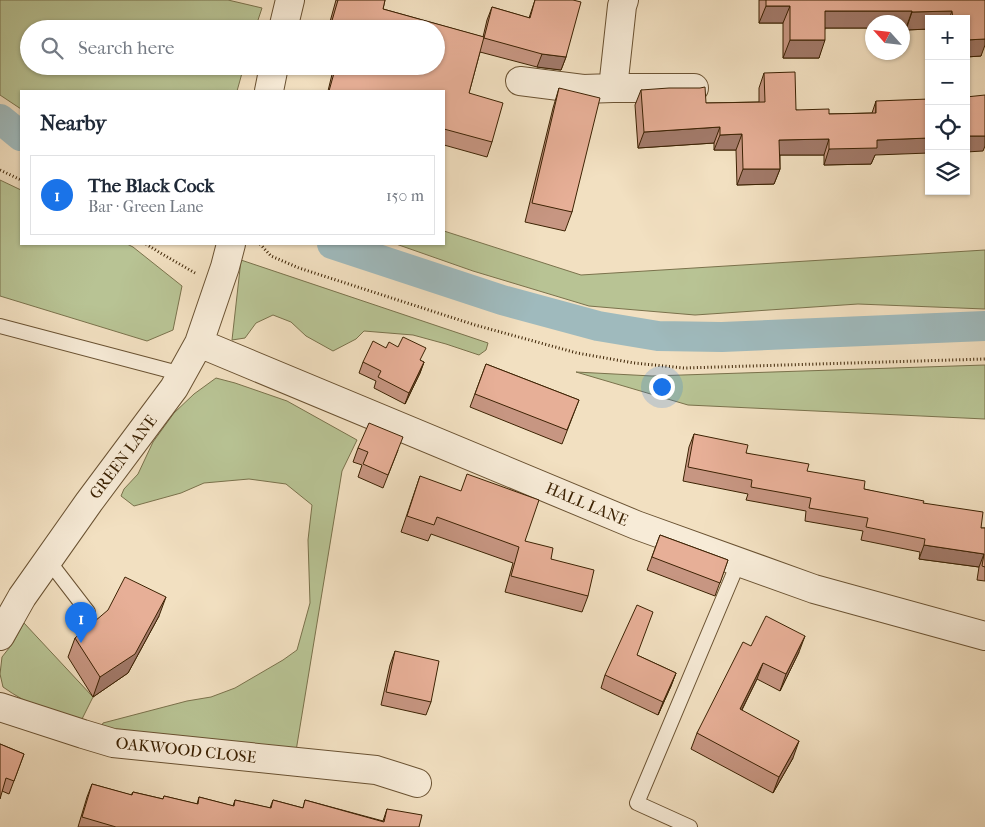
<!DOCTYPE html>
<html lang="en">
<head>
<meta charset="utf-8">
<style>
  :root { --surface:#fff; --page:#f2f2f3; --text:#1f2937; --muted:#747a83; --line:#e0e1e3; --accent:#1a73e8 }
  body { margin:0; font-family:"IM FELL French Canon",serif; background:var(--page); color:var(--text) }
  .controls { position:absolute; right:15px; top:15px; display:grid; overflow:hidden; border-radius:0px; box-shadow:0 1px 4px #0004 }
  .controls button { width:45px; height:45px; display:grid; place-items:center; padding:0; border:0; border-bottom:1px solid var(--line); background:var(--surface); color:var(--text); font:25px sans-serif }
  .compass { position:absolute; left:865px; top:15px; width:45px; height:45px; border-radius:50%; background:var(--surface); box-shadow:0 1px 4px #0004; rotate:297deg }
  .you { position:absolute; left:661px; top:386px; width:18px; height:18px; margin:-12px; border:4px solid #fff; border-radius:50%; background:#1a73e8; box-shadow:0 0 0 8px #1a73e833 }
  .badge { display:grid; place-items:center; width:32px; height:32px; border-radius:50%; background:var(--accent); color:#fff; font-size:16px; font-weight:700 }
  .pin { position:absolute; translate:-50% -41px; filter:drop-shadow(0 1px 2px #0008) }
  .pin::after { content:''; position:absolute; top:26px; width:18px; height:15px; background:inherit; clip-path:polygon(0 0,100% 0,50% 100%) }
  .list { margin:0; padding:0; list-style:none }
  h2 { display:flex; justify-content:space-between; align-items:center; height:65px; margin:0; padding:0 20px; font-size:21px }
  h2 small { font-size:16px; font-weight:400; color:var(--muted) }
  .list li { display:grid; grid-template-columns:32px 1fr auto; gap:15px; align-items:center; box-sizing:border-box; height:80px; margin:0 10px 10px; padding:0 10px; border:1px solid var(--line); border-radius:0px }
  .list b { display:block; font-size:19px; white-space:nowrap }
  .list p { margin:0; font-size:16px; white-space:nowrap; color:var(--muted) }
  .list em { font-size:16px; font-style:normal; color:var(--muted) }
  .icon { flex:none; width:28px; height:28px; fill:none; stroke:currentColor; stroke-width:2; stroke-linecap:round; stroke-linejoin:round }
  .map { position:relative; flex:none; width:985px; height:827px; overflow:hidden }
  .search { position:absolute; background:var(--surface); box-shadow:0 1px 4px #0004; left:20px; top:20px; width:425px; height:55px; display:flex; align-items:center; gap:12px; box-sizing:border-box; padding:0 18px; border-radius:28px; color:var(--muted); font-size:19px }
  .panel { position:absolute; background:var(--surface); box-shadow:0 1px 4px #0004; left:20px; top:90px; width:425px; height:155px; border-radius:0px }
  .map>svg:first-child { display:block }
  .green { fill:#b8c394; stroke:#7a724c }
  .lines { fill:none; stroke-linecap:round; stroke-linejoin:round }
  .canal { stroke:#9fbabd; stroke-width:30 }
  .lane-casing { stroke:#6a5232; stroke-width:16 }
  .street-casing { stroke:#6a5232; stroke-width:30 }
  .path { stroke:#3c2203; stroke-width:3; stroke-dasharray:1 2.5; stroke-linecap:butt }
  .lane { stroke:#f7ebd7; stroke-width:14 }
  .street { stroke:#f7ebd7; stroke-width:28 }
  .wall { fill:#c79682; stroke:#3c2203 }
  .shaded-wall { fill:#a27a6a; stroke:#3c2203 }
  .building { fill:#e7af97; stroke:#3c2203 }
  .labels { text-anchor:middle; dominant-baseline:central; stroke-width:4.5; stroke-linejoin:round; paint-order:stroke }
  .street-label { font-size:16px; fill:#3c2203; stroke:#f7ebd7 }
</style>
</head>
<body>
<div class="map">
<svg width="985" height="827" viewBox="0 0 985 827">
  <rect width="100%" height="100%" fill="#f2e0c1"/>
  <filter id="stains"><feTurbulence type="fractalNoise" baseFrequency=".004" numOctaves="4"/><feColorMatrix values="0 0 0 0 .2 0 0 0 0 .09 0 0 0 0 .02 0 0 0 .5 -.17"/></filter>
  <radialGradient id="worn" r=".72"><stop offset=".6" stop-color="#630" stop-opacity="0"/><stop offset="1" stop-color="#630" stop-opacity=".3"/></radialGradient>
  <!-- green -->
  <path class="green" d="M0,0H228L262,8L255,29H29V66H244L237,91H21V109L0,95Z
    M0,180L21,190V244H127L133,247L182,286L173,330L147,341L0,296Z
    M444,231L581,275L985,250V309L858,304L695,315L589,306L473,271L396,244H444Z
    M241,260L488,343L486,350L479,355L446,344L413,335L364,331L356,339L333,351L306,336L291,322L273,315L256,323L245,338L232,340Z
    M985,365V419L688,405L576,372L652,376Z
    M216,378L235,383L287,401L357,440L342,471L296,751L100,729L103,723L187,701L211,697L235,688L283,660L297,650L310,603L308,540L312,505L286,484L249,479L204,483L181,493L134,506L121,496L124,489L138,474L153,442L174,413L194,394Z
    M24,623L93,697L80,723C52,713 28,705 3,687L0,674L2,657L13,643Z"/>
  <g class="lines">
    <!-- canal -->
    <path class="canal" d="M0,119L21,136
      M332,244L502,300L598,326L658,336L722,337L985,326"/>
    <defs>
      <path id="lane" d="M0,326L182,374
        M48,560L88,612
        M690,827L637,803L739,561"/>
      <path id="street" d="M283,29L290,0
        M520,81L583,89L613,88H694
        M613,88L622,6L624,0
        M269,91L274,66
        M199,343L636,525L814,589L985,636
        M0,636L22,597L89,502L174,388L199,343L225,267L231,244
        M0,707L83,734L113,743L376,770L417,783"/>
    </defs>
    <!-- lane casing -->
    <use href="#lane" class="lane-casing"/>
    <!-- street casing -->
    <use href="#street" class="street-casing"/>
    <!-- path -->
    <path class="path" d="M0,170L21,180
      M146,244L162,254L195,273
      M260,244L271,256L299,268L475,325L577,353L634,363L684,368L985,359"/>
    <!-- lane -->
    <use href="#lane" class="lane"/>
    <!-- street -->
    <use href="#street" class="street"/>
  </g>
  <!-- wall -->
  <path class="wall" d="M336,0H385L383,9L483,37L487,20L492,7L529,18L535,0H573L566,57L561,70L537,67L480,52L469,93L492,142L487,157L444,145V91H328L334,66H436V29H328Z
    M759,0H985L981,56L966,57V19H929V29L906,30V28L872,22V28H825L819,58H783V23H759Z
    M764,73L796,110L829,114L872,113L876,101L875,155L871,164L824,165V155H780V169L774,184L737,185L736,150H714V143L638,148L635,105L641,90L706,103L759,102V88Z
    M559,88L572,212L565,231L525,222L553,108Z
    M386,348L424,362L420,373L405,404L374,388L376,381L359,373L363,362Z
    M486,364L579,400L562,444L470,407Z
    M694,434L746,453L864,489L923,503L981,528H985V581L977,580L979,567L919,559L920,552L861,540L863,531L805,521L806,511L746,500L748,494L683,481L689,447Z
    M358,448L398,450L383,488L358,477L362,465L353,462Z
    M420,476L525,541L551,559L588,596L582,612L505,592L513,563L431,534L428,541L401,532Z
    M660,535L728,560L715,596L647,570Z
    M159,616L128,673L93,697L68,657L75,638Z
    M751,646L799,652L780,691L757,679L742,710L793,758L773,793L691,749L697,733Z
    M395,651L431,702L426,715L381,705L390,665Z
    M637,655L676,673L671,686L658,715L601,688L605,675Z
    M0,744L24,754L9,794L2,791Z
    M92,784L131,795L133,792L163,799L164,796L197,804L199,797L233,806L235,800L270,808L273,800L303,808L305,800L383,821L387,809L419,827H78L87,797Z"/>
  <!-- shaded-wall -->
  <path class="shaded-wall" d="M766,6H790L783,23H759Z
    M825,11H912L906,28H902V22H872V28H818Z
    M952,11L949,19H929V29L906,30L912,12Z
    M985,39V45L981,56L966,57V40Z
    M790,40H825L819,58H783Z
    M542,54L566,57L561,70L537,67Z
    M720,127L714,143L638,148L644,132Z
    M742,134L736,150H714L720,135Z
    M966,136H985V146L983,151L966,152Z
    M929,138V153L875,155L871,164L824,165L829,149L877,140Z
    M829,139L824,155H774L779,140Z
    M743,169H780L774,184L737,185Z
    M424,362L420,373L405,404L409,393Z
    M924,545L984,554L979,567L919,559Z
    M166,597L159,616L128,673L93,697L100,677Z
    M805,636L799,652L780,691L786,674Z
    M763,663L757,679L734,725L740,709Z
    M676,673L671,686L658,715L663,702Z
    M799,741L793,758L773,793L779,777Z"/>
  <!-- building -->
  <path class="building" d="M338,0H385L383,9L484,37L469,93L503,103L492,142L444,129V91H329L336,66H436V29H346V28L331,24Z
    M535,0H573L581,2L566,57L542,54L484,38L492,7L530,18Z
    M766,0H985V39L966,40V19H953L952,11L912,12V11H825V40H790V6H766Z
    M795,72L796,110L829,109V114L876,113V101L929,99V138L877,140V148L829,149V139L779,140L780,169H743L742,134L720,135V127L644,132L641,90L669,88H700L705,87L706,103L765,102L764,73Z
    M559,88L600,98L572,212L532,203Z
    M985,95V136H966V97Z
    M403,337L426,348L420,360L424,362L409,393L378,377L381,371L363,362L373,341L386,348L389,342L398,347Z
    M486,364L579,400L567,430L475,394Z
    M369,423L403,437L388,475L363,464L368,452L358,448Z
    M694,434L748,445L746,453L809,464L807,471L865,481L864,489L924,501L923,503L983,512L981,528H985V567L982,566L984,554L924,545L925,539L866,527L868,518L809,508L811,498L751,487L752,480L688,467Z
    M467,474L539,500L525,541L553,548L551,559L594,570L588,596L511,576L519,547L437,517L434,525L407,516L420,476L461,491Z
    M660,535L728,560L720,583L652,557Z
    M125,577L166,597L135,654L100,677L75,638L108,610Z
    M637,605L653,612L637,655L676,673L663,702L605,675Z
    M766,616L805,636L786,674L763,663L740,709L799,741L779,777L697,733L743,642L751,646Z
    M395,651L439,661L431,702L386,692Z
    M0,744L24,754L14,781L6,778L0,799Z
    M92,784L132,795L133,792L163,799L164,796L198,804L199,797L234,806L235,800L271,808L273,800L303,808L305,800L384,822L387,809L422,815L419,827H116L82,817Z"/>
  <g class="labels">
    <!-- street labels -->
    <g class="street-label">
      <text transform="translate(123 457) rotate(-53)">GREEN LANE</text>
      <text transform="translate(587 504) rotate(23)">HALL LANE</text>
      <text transform="translate(186 750) rotate(6)">OAKWOOD CLOSE</text>
    </g>
  </g>
  <rect width="100%" height="100%" filter="url(#stains)"/>
  <rect width="100%" height="100%" fill="url(#worn)"/>
</svg>
<div class="controls">
<button>+</button>
<button>−</button>
<button><svg class="icon" aria-label="locate" viewBox="0 0 24 24"><circle cx="12" cy="12" r="6"/><path d="M12 2v4M12 18v4M2 12h4M18 12h4"/></svg></button>
<button><svg class="icon" aria-label="layers" viewBox="0 0 24 24"><path d="M12 4l9 5-9 5-9-5zM3 14l9 5 9-5"/></svg></button>
</div>
<svg class="compass" viewBox="-18 -18 36 36"><path d="M0-13l5 13h-10z" fill="#e53935"/><path d="M0 13l5-13h-10z" fill="#747a83"/></svg>
<div class="you"></div>
<div class="pin badge" style="left:81px;top:643px">1</div>
<div class="search"><svg class="icon" aria-label="search" viewBox="0 0 24 24"><circle cx="10" cy="10" r="6"/><path d="M15 15l6 6"/></svg>Search here</div>
<section class="panel">
<h2>Nearby<small></small></h2>
<ul class="list">
<li><span class="badge">1</span><div><b>The Black Cock</b><p>Bar · Green Lane</p></div><em>150 m</em></li>
</ul>
</section>
</div>
</body>
</html>
